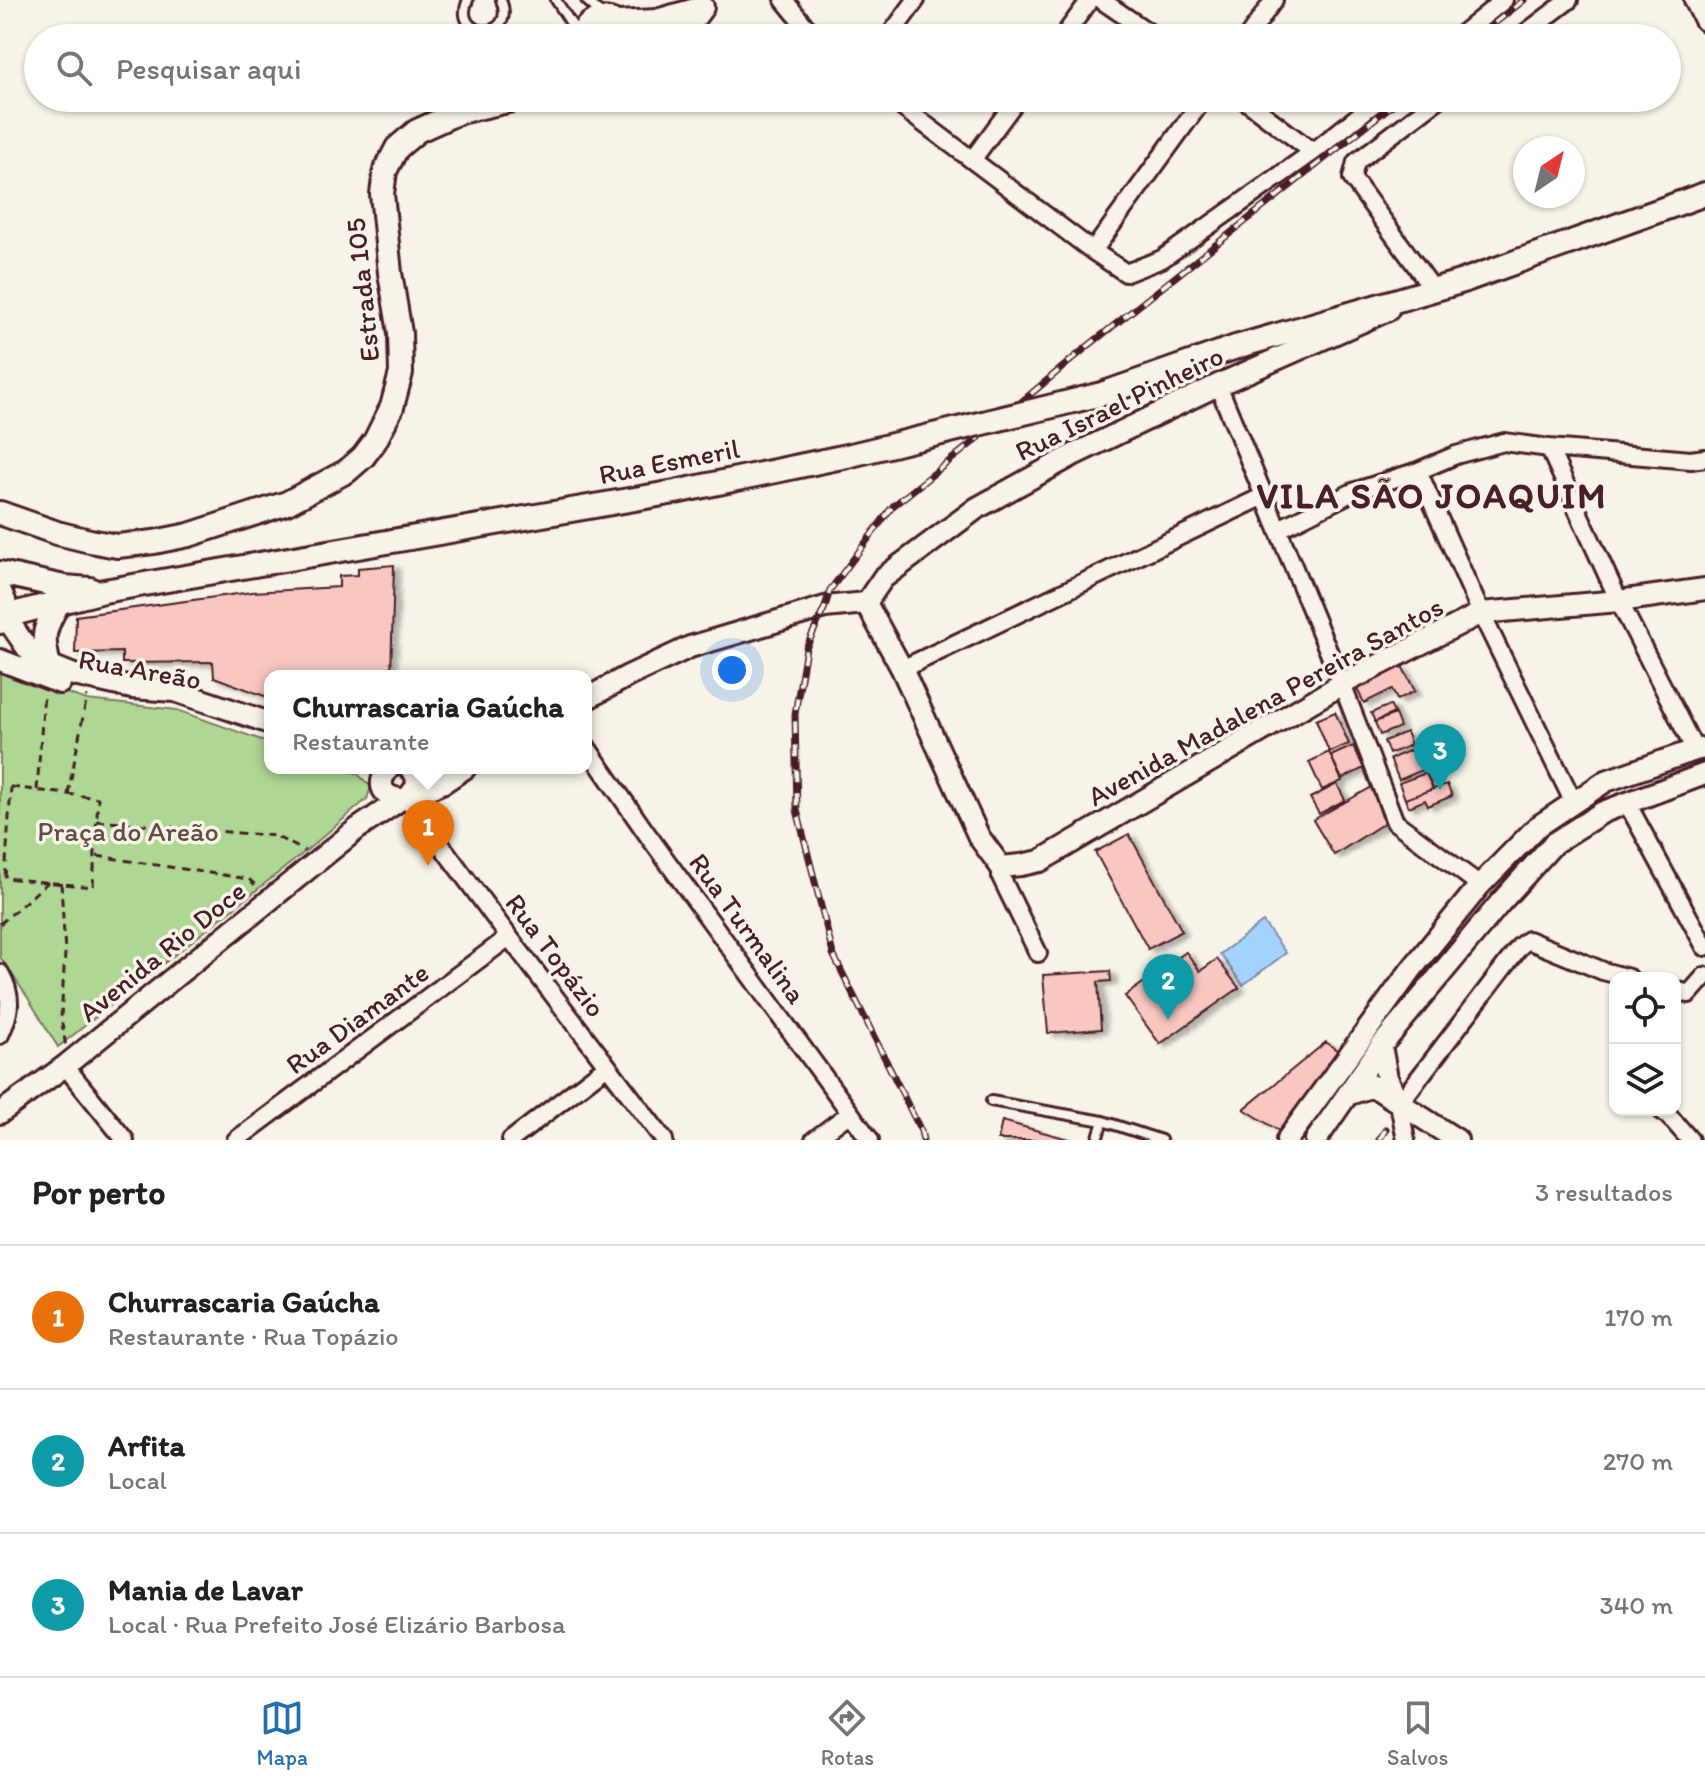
<!DOCTYPE html>
<html lang="pt">
<head>
<meta charset="utf-8">
<style>
  :root { --surface:#fff; --page:#f2f2f2; --text:#202124; --muted:#757577; --line:#e0e0e0; --accent:#1f6fb2 }
  body { margin:0; font-family:Itim,sans-serif; background:var(--page); color:var(--text) }
  .controls { position:absolute; right:24px; bottom:24px; display:grid; overflow:hidden; border-radius:16px; box-shadow:0 2px 6px #0004 }
  .controls button { width:72px; height:72px; display:grid; place-items:center; padding:0; border:0; border-bottom:2px solid var(--line); background:var(--surface); color:var(--text); font:40px sans-serif }
  .compass { position:absolute; left:1513px; top:136px; width:72px; height:72px; border-radius:50%; background:var(--surface); box-shadow:0 2px 6px #0004; rotate:35deg }
  .you { position:absolute; left:732px; top:670px; width:28px; height:28px; margin:-20px; border:6px solid #fff; border-radius:50%; background:#1a73e8; box-shadow:0 0 0 12px #1a73e833 }
  .badge { display:grid; place-items:center; width:52px; height:52px; border-radius:50%; background:var(--accent); color:#fff; font-size:26px; font-weight:700 }
  .pin { position:absolute; translate:-50% -66px; filter:drop-shadow(0 2px 4px #0008) }
  .pin::after { content:''; position:absolute; top:42px; width:28px; height:24px; background:inherit; clip-path:polygon(0 0,100% 0,50% 100%) }
  .popup { position:absolute; left:264px; top:670px; width:328px; height:104px; box-sizing:border-box; display:grid; place-content:center; border-radius:16px; background:var(--surface); filter:drop-shadow(0 2px 6px #0005); font-size:26px; white-space:nowrap; color:var(--muted) }
  .popup b { font-size:30px; color:var(--text) }
  .popup::after { content:''; position:absolute; left:50%; top:100%; margin-left:-16px; border:16px solid transparent; border-top-color:var(--surface) }
  .list { margin:0; padding:0; list-style:none }
  h2 { display:flex; justify-content:space-between; align-items:center; height:104px; margin:0; padding:0 32px; font-size:34px }
  h2 small { font-size:26px; font-weight:400; color:var(--muted) }
  .list li { display:grid; grid-template-columns:52px 1fr auto; gap:24px; align-items:center; box-sizing:border-box; height:144px; padding:0 32px; border-top:2px solid var(--line) }
  .list b { display:block; font-size:30px; white-space:nowrap }
  .list p { margin:0; font-size:26px; white-space:nowrap; color:var(--muted) }
  .list em { font-size:26px; font-style:normal; color:var(--muted) }
  .icon { flex:none; width:44px; height:44px; fill:none; stroke:currentColor; stroke-width:2; stroke-linecap:round; stroke-linejoin:round }
  .map { position:relative; flex:none; width:1705px; height:1140px; overflow:hidden }
  .search { position:absolute; background:var(--surface); box-shadow:0 2px 6px #0004; left:24px; right:24px; top:24px; height:88px; display:flex; align-items:center; gap:20px; box-sizing:border-box; padding:0 28px; border-radius:44px; color:var(--muted); font-size:30px }
  .sheet { height:536px; background:var(--surface) }
  nav { display:flex; justify-content:space-around; align-items:center; box-sizing:border-box; height:112px; border-top:2px solid var(--line); background:var(--surface); font-size:22px; color:var(--muted) }
  nav a { display:grid; justify-items:center; gap:4px }
  nav .on { color:var(--accent) }
  .map>svg:first-child { display:block }
  .green { fill:#afd794; stroke:#7c7b60; stroke-width:2 }
  .water { fill:#a3d2ff; stroke:#7f8aaa; stroke-width:2 }
  .building { fill:#f8c7c1; stroke:#4a1f2b; stroke-width:2; filter:url(#shadow) }
  .lines { fill:none; stroke-linecap:round; stroke-linejoin:round }
  .service-casing { stroke:#4a1f2b; stroke-width:14 }
  .minor-casing { stroke:#4a1f2b; stroke-width:22 }
  .tertiary-casing { stroke:#4a1f2b; stroke-width:26 }
  .secondary-casing { stroke:#4a1f2b; stroke-width:28 }
  .path { stroke:#4a1f2b; stroke-width:3; stroke-dasharray:8 6; stroke-linecap:butt }
  .service { stroke:#f7f3e8; stroke-width:8 }
  .minor { stroke:#f7f3e8; stroke-width:16 }
  .tertiary { stroke:#f7f3e8; stroke-width:20 }
  .secondary { stroke:#f7f3e8; stroke-width:22 }
  .rail-casing { stroke:#4a1f2b; stroke-width:7 }
  .rail { stroke:#f7f3e8; stroke-width:4; stroke-dasharray:12; stroke-linecap:butt }
  .secondary-bridge-casing { stroke:#4a1f2b; stroke-width:28; stroke-linecap:butt }
  .secondary-bridge { stroke:#f7f3e8; stroke-width:22 }
  .labels { text-anchor:middle; dominant-baseline:central; stroke-width:7; stroke-linejoin:round; paint-order:stroke }
  .street-label { font-size:28px; fill:#4a1f2b; stroke:#f7f3e8 }
  .park-label { font-size:28px; fill:#634d45; stroke:#f7f3e8 }
  .district-label { font-size:36px; font-weight:bold; letter-spacing:2px; fill:#4a1f2b; stroke:#f7f3e8 }
</style>
</head>
<body>
<div class="map">
<svg width="1705" height="1140" viewBox="0 0 1705 1140">
  <defs>
    <filter id="shadow"><feDropShadow dx="6" dy="3.5" stdDeviation="2" flood-color="#0004"/></filter>
  </defs>
  <rect width="100%" height="100%" fill="#f7f3e8"/>
  <filter id="ink" filterUnits="userSpaceOnUse"><feTurbulence type="fractalNoise" baseFrequency=".0125" numOctaves="2"/><feDisplacementMap in="SourceGraphic" scale="16" xChannelSelector="R" yChannelSelector="G"/><feConvolveMatrix kernelMatrix="1 2 1 2 8 2 1 2 1" color-interpolation-filters="sRGB"/></filter>
  <g filter="url(#ink)">
    <!-- green -->
    <path class="green" d="M0,671L87,700L177,710L270,743V768H342L357,773L371,787L367,799L306,851L58,1047L28,998L0,957Z"/>
    <!-- water -->
    <path class="water" d="M1263,922L1286,953L1243,985L1220,954Z"/>
    <!-- building -->
    <path class="building" d="M394,565L391,676H270V698L214,677L213,662L122,663V652L75,653L76,616L252,592L339,587V576L358,575V568Z
      M1402,666L1415,691L1397,700L1392,689L1364,703L1357,689Z
      M1390,705L1394,713L1375,722L1371,713Z
      M1335,712L1349,744L1329,752L1316,720Z
      M1395,714L1400,727L1380,735L1375,722Z
      M1406,732L1411,745L1389,754L1384,741Z
      M1425,744L1434,765L1399,780L1390,759Z
      M1353,746L1364,768L1342,779L1331,756Z
      M1329,752L1342,781L1322,790L1309,762Z
      M1426,773L1433,789L1405,799L1399,783Z
      M1337,784L1345,800L1319,814L1310,798Z
      M1447,784L1452,796L1428,806L1425,800L1409,807L1405,799Z
      M1372,787L1384,823L1334,855L1313,820Z
      M1129,834L1182,931L1148,949L1095,852Z
      M1186,952L1200,971L1217,959L1239,988L1160,1044L1125,996Z
      M1110,971L1111,981L1098,982L1101,1029L1048,1033L1043,975Z
      M1326,1042L1338,1051L1279,1131L1244,1109Z
      M1002,1121L1072,1140H998Z"/>
    <g class="lines">
      <defs>
        <path id="service" d="M468,0C450,39 518,42 501,0
          M556,0L577,33
          M586,0L604,16
          M991,1101L1103,1121L1161,1140
          M1097,1140L1103,1121"/>
        <path id="minor" d="M784,0L806,27L819,38
          M1101,0L1157,38
          M888,38L916,0
          M1062,38L1090,0
          M1247,38L1274,0
          M1457,38L1504,0
          M1519,38L1569,0
          M890,98L1093,251L1126,273L1162,259L1313,152L1381,98
          M1242,98L1313,152
          M972,160L1018,98
          M1093,251L1204,98
          M1433,289L1352,178L1356,162L1440,98
          M1218,385L1342,684L1395,822L1480,885
          M1549,448L1619,601L1695,750
          M1418,471L1481,613L1574,803
          M1279,529L1353,492L1418,471L1456,455L1504,442L1549,448L1691,460L1705,458
          M902,669L1264,496
          M586,746L647,834L870,1140
          M407,799L509,937L664,1140
          M1627,803L1705,947
          M1001,867V877L1038,953
          M0,973C13,996 11,1011 0,1035
          M1675,990L1689,994L1705,976
          M65,1066L125,1140
          M1661,1110L1670,1117L1690,1140
          M236,1140L509,937
          M511,1140L607,1066
          M814,1140L850,1113
          M1406,1140L1399,1104L1520,946L1528,940L1603,971L1629,978"/>
        <path id="tertiary" d="M1695,0L1705,20
          M866,603L902,669L979,837L1001,867L1021,865L1040,861L1342,684L1481,613L1619,601L1705,589
          M866,603L883,578L977,508L1073,455L1218,385L1388,310
          M5,616L27,648L40,661L49,665L74,675L132,688L175,691L270,723
          M0,660L60,683
          M586,699L628,676L690,647L825,607L866,603
          M389,768C373,786 386,801 407,799L417,786L416,775L410,768
          M411,796L444,782L465,768
          M1381,1046L1387,1078L1399,1104
          M1347,1095L1373,1086L1457,1140
          M0,1113L65,1066L357,829L400,800
          M1287,1140L1411,970L1480,885L1537,827L1606,781L1695,750L1705,748
          M1316,1140L1381,1046L1500,903L1554,843L1603,812L1705,774"/>
        <path id="secondary" d="M618,23L656,21L699,9
          M579,38C591,15 611,13 627,33
          M679,38L702,7
          M1236,347L1460,282L1705,194
          M0,513L57,533L90,541L117,546L154,542L189,535L287,503L347,471L363,457L375,441L392,407L401,373L400,333L390,273L382,194L385,171L397,148L417,131L459,112L521,98
          M0,573L64,587L90,589
          M0,592L4,601L5,616L0,622
          M5,616L104,591L675,492L847,456
          M49,665C41,636 44,628 59,602"/>
      </defs>
      <!-- service casing -->
      <use href="#service" class="service-casing"/>
      <!-- minor casing -->
      <use href="#minor" class="minor-casing"/>
      <!-- tertiary casing -->
      <use href="#tertiary" class="tertiary-casing"/>
      <!-- secondary casing -->
      <use href="#secondary" class="secondary-casing"/>
      <!-- path -->
      <path class="path" d="M11,787L98,798L93,887L5,878Z
        M37,790L44,694
        M68,794L87,696
        M97,821L275,836L305,851
        M97,856L249,879L259,889
        M61,883L65,953L61,1018L66,1047
        M0,924L48,882"/>
      <!-- service -->
      <use href="#service" class="service"/>
      <!-- minor -->
      <use href="#minor" class="minor"/>
      <!-- tertiary -->
      <use href="#tertiary" class="tertiary"/>
      <!-- secondary -->
      <use href="#secondary" class="secondary"/>
      <defs>
        <path id="rail" d="M1476,38L1524,0
          M923,1140L921,1131L833,954L797,810L795,714L806,648L825,607L830,590L893,506L977,439L1088,346L1401,98
          M1379,1140L1386,1129"/>
      </defs>
      <!-- rail casing -->
      <use href="#rail" class="rail-casing"/>
      <!-- rail -->
      <use href="#rail" class="rail"/>
      <defs>
        <path id="secondary-bridge" d="M847,456L1102,394L1236,347"/>
      </defs>
      <!-- secondary-bridge casing -->
      <use href="#secondary-bridge" class="secondary-bridge-casing"/>
      <!-- secondary-bridge -->
      <use href="#secondary-bridge" class="secondary-bridge"/>
    </g>
  </g>
  <g class="labels">
    <!-- street labels -->
    <g class="street-label">
      <text transform="translate(362 290) rotate(-96)">Estrada 105</text>
      <text transform="translate(1119 403) rotate(-26)">Rua Israel Pinheiro</text>
      <text transform="translate(669 461) rotate(-11)">Rua Esmeril</text>
      <text transform="translate(140 669) rotate(10)">Rua Areão</text>
      <text transform="translate(1265 701) rotate(-29)">Avenida Madalena Pereira Santos</text>
      <text transform="translate(748 928) rotate(54)">Rua Turmalina</text>
      <text transform="translate(162 951) rotate(-39)">Avenida Rio Doce</text>
      <text transform="translate(556 955) rotate(53)">Rua Topázio</text>
      <text transform="translate(357 1018) rotate(-36)">Rua Diamante</text>
    </g>
    <!-- park labels -->
    <g class="park-label">
      <text x="128" y="831">Praça do Areão</text>
    </g>
    <!-- district labels -->
    <g class="district-label">
      <text x="1432" y="495">VILA SÃO JOAQUIM</text>
    </g>
  </g>
</svg>
<div class="controls">
<button><svg class="icon" aria-label="locate" viewBox="0 0 24 24"><circle cx="12" cy="12" r="6"/><path d="M12 2v4M12 18v4M2 12h4M18 12h4"/></svg></button>
<button><svg class="icon" aria-label="layers" viewBox="0 0 24 24"><path d="M12 4l9 5-9 5-9-5zM3 14l9 5 9-5"/></svg></button>
</div>
<svg class="compass" viewBox="-18 -18 36 36"><path d="M0-13l5 13h-10z" fill="#e53935"/><path d="M0 13l5-13h-10z" fill="#757577"/></svg>
<div class="you"></div>
<div class="pin badge" style="left:428px;top:866px;background:#e8710a">1</div>
<div class="popup"><b>Churrascaria Gaúcha</b>Restaurante</div>
<div class="pin badge" style="left:1168px;top:1020px;background:#0f9aa8">2</div>
<div class="pin badge" style="left:1440px;top:790px;background:#0f9aa8">3</div>
<div class="search"><svg class="icon" aria-label="search" viewBox="0 0 24 24"><circle cx="10" cy="10" r="6"/><path d="M15 15l6 6"/></svg>Pesquisar aqui</div>
</div>
<section class="sheet">
<h2>Por perto<small>3 resultados</small></h2>
<ul class="list">
<li><span class="badge" style="background:#e8710a">1</span><div><b>Churrascaria Gaúcha</b><p>Restaurante · Rua Topázio</p></div><em>170 m</em></li>
<li><span class="badge" style="background:#0f9aa8">2</span><div><b>Arfita</b><p>Local</p></div><em>270 m</em></li>
<li><span class="badge" style="background:#0f9aa8">3</span><div><b>Mania de Lavar</b><p>Local · Rua Prefeito José Elizário Barbosa</p></div><em>340 m</em></li>
</ul>
</section>
<nav>
<a class="on"><svg class="icon" aria-label="map" viewBox="0 0 24 24"><path d="M3 6l6-2 6 2 6-2v14l-6 2-6-2-6 2zM9 4v14M15 6v14"/></svg>Mapa</a>
<a><svg class="icon" aria-label="directions" viewBox="0 0 24 24"><path d="M12 3l9 9-9 9-9-9zM9 14v-3h6M13 9l2 2-2 2"/></svg>Rotas</a>
<a><svg class="icon" aria-label="saved" viewBox="0 0 24 24"><path d="M7 4h10v16l-5-4-5 4z"/></svg>Salvos</a>
</nav>
</body>
</html>
